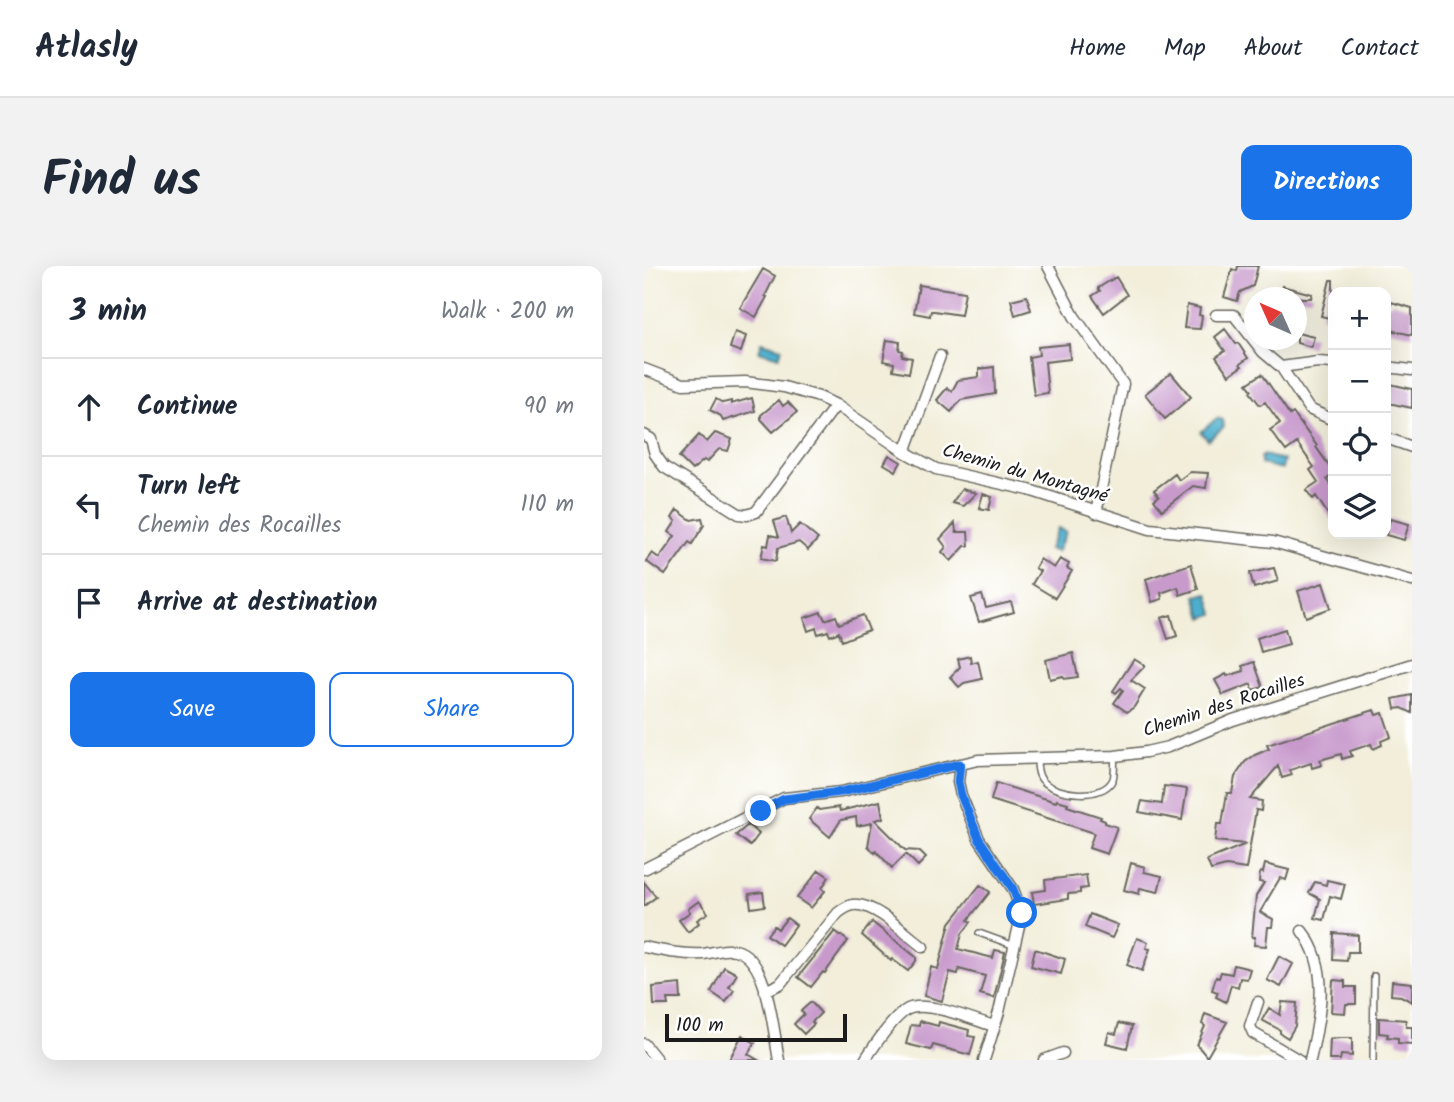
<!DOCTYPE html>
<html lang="en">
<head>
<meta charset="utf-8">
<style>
  :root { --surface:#fff; --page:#f2f2f3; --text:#1f2937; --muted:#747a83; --line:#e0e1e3; --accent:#1a73e8 }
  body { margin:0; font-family:Kalam,sans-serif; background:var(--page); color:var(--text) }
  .controls { position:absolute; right:21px; top:21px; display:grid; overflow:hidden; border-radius:14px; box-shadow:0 7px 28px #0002 }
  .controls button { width:63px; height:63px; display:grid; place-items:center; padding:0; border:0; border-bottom:2px solid var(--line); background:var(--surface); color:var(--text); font:35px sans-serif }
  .compass { position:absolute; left:600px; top:21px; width:63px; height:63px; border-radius:50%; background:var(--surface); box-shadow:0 7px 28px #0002; rotate:315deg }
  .scale { position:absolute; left:21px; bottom:18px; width:182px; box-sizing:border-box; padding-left:7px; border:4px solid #1c1c1c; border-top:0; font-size:19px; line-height:24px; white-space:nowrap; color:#1c1c1c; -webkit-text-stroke:5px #fff; paint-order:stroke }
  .stop { position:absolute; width:21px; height:21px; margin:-16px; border:5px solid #1a73e8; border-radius:50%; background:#fff }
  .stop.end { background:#1a73e8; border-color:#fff; box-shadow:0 2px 7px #0008 }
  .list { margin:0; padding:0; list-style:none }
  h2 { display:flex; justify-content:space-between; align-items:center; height:91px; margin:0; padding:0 28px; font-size:30px }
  h2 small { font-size:23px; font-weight:400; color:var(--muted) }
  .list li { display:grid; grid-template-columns:46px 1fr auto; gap:21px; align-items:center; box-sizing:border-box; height:98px; padding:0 28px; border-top:2px solid var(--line) }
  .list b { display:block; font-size:26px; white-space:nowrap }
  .list p { margin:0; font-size:23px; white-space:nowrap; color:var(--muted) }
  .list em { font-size:23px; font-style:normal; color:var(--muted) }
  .actions { display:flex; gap:14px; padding:21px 28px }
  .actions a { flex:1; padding:16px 0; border:2px solid var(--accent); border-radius:14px; text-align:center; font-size:24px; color:var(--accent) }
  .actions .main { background:var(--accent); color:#fff }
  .icon { flex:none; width:38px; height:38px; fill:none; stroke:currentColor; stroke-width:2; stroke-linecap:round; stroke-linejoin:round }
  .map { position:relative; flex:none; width:768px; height:794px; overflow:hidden; border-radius:14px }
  header { display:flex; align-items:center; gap:42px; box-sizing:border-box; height:98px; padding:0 35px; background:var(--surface); border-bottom:2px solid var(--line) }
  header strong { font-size:33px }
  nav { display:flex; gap:38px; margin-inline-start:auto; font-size:24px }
  .intro { display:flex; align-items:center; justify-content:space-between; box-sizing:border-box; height:168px; padding:0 42px }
  h1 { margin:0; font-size:49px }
  .button { padding:18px 32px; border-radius:14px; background:var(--accent); color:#fff; font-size:24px; font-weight:700 }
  main { display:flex; gap:42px; padding:0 42px }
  aside { flex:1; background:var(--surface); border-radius:14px; box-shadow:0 7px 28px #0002 }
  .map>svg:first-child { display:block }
  .water { fill:#4eafcd; stroke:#356674; stroke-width:2 }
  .building { fill:#c89acc }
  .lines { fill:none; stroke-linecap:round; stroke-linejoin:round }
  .service-casing { stroke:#67665e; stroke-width:8 }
  .minor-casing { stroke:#67665e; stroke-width:13 }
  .service { stroke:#fff; stroke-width:5 }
  .minor { stroke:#fff; stroke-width:10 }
  .route { stroke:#1a73e8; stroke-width:9 }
  .labels { text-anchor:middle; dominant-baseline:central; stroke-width:5; stroke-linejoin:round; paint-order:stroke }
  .street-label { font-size:19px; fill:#1c1c1c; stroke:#fff }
</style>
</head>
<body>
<header>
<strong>Atlasly</strong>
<nav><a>Home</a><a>Map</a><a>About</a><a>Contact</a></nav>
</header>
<div class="intro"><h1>Find us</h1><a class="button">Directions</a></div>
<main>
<aside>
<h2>3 min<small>Walk · 200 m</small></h2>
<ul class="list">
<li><svg class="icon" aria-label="ahead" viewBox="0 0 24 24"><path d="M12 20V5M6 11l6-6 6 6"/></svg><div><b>Continue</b></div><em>90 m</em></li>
<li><svg class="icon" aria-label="left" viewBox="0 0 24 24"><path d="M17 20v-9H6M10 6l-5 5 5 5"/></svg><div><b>Turn left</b><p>Chemin des Rocailles</p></div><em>110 m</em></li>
<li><svg class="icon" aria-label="arrive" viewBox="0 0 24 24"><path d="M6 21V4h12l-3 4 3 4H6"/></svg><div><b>Arrive at destination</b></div></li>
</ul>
<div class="actions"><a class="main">Save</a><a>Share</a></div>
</aside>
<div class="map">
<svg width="768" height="794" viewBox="0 0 768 794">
  <rect width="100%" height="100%" fill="#fff"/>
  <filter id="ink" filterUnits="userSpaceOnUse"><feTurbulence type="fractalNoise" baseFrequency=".0143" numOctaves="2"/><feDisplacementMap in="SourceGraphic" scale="14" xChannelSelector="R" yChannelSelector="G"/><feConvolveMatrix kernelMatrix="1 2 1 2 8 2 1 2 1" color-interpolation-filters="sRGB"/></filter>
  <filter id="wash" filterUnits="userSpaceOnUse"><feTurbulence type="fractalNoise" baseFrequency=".00686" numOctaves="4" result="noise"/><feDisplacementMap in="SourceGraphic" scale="28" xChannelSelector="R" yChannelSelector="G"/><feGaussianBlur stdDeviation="1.57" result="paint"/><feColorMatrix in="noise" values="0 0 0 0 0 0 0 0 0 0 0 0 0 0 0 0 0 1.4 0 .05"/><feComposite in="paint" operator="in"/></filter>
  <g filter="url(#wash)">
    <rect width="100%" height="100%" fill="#f2eeda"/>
    <!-- water -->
    <path class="water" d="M118,76L138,82L135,91L115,85Z
      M573,152L579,154L580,161L564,174L557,166Z
      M619,189L640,194L638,203L617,198V192Z
      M414,262L422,266L413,286L405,283Z
      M564,327L570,348L559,352L552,330Z"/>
    <g id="blocks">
      <!-- building -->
      <path class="building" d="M594,0H614L609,20L596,26L593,35L580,31L588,3L593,5Z
        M119,3L131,10L121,30L123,31L112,51L96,42Z
        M472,11L483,29L460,47L448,30L456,25L454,22Z
        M686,14H689V53L677,50Z
        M275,19L321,26L317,49L290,45H287L286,50L270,47Z
        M638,20L668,28L667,32H635Z
        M383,30L387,44L371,49L367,34Z
        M747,36L768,42V69L742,63V38L747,39Z
        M543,39L556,42L555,49L558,50L556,63L540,62Z
        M581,63L592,78L594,77L604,92L596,98L598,100L585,109L572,91L581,85L571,71Z
        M91,66L102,70L97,86L86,82Z
        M653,67L670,71L667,81L653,77Z
        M243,74L256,76L255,84L259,85L258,90L268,92L265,107L249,104L250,97L239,95Z
        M425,78L426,93L401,96L404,127L390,129L385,91L395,89L394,81Z
        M350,101L351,128L317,134L307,146L293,134L303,122L308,125L314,114L335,111V103Z
        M527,107L547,131L521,153L501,128Z
        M618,108L646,149L649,147L673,180L672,181L689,205V208L683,213L689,222V256L672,230L669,233L662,224L674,216L666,204L670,201L653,177L642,185L626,164L636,157L621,136L616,139L606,126L608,124L603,118Z
        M742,117L768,123V142L744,137Z
        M108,132L111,145L79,155L77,150L66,144L72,133L79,137L87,135V138Z
        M135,134L139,140L144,136L153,146L129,166L117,153V149Z
        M71,167L88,173L84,185L75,183L63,196L60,194L48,204L35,191L55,169L63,176Z
        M245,189L257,196L252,205L240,198Z
        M546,206L564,207L562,222L549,220L518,244L510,234L515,230L510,224L531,208L535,214Z
        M318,223L332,227L319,240L308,237Z
        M339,228L348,231L345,244L335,242Z
        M33,244L47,254L58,252L60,259L48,278L45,276L21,309L2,295L8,287L15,292L31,270L25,266L32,255L28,252Z
        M142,251L147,267L156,258L174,273L164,284L155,276L134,282L132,295L117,292L120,279L124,280L126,269L135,271L130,255Z
        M746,253L765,258L760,274L742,269Z
        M311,257L312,266H324L325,280H321L307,295L298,286L302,281L296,273Z
        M396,293L410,302L416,293L425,298L423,302L428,305L411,332L388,318L396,305L391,302Z
        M547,298L554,323L536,329L534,321L517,327L518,333L508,336L502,313Z
        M630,302L634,315L610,322L606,307Z
        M679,317L687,342L662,351L654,325Z
        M338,329L342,342L367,336L370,346L335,356L327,332Z
        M177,346L181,354L192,350L195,358L219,349L225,364L198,375L195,366L186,370L184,365L174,368L172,362L164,365L160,352Z
        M527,349L533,370L524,373L517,352Z
        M641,363L645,378L617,386L613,372Z
        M429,387L434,411L420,413L419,410L406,413L402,394Z
        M326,390L327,397L334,395L338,413L320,417L315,421L306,411L316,401L314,393Z
        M490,393L501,400L487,414L501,423L490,441L483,446L470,437L479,424L477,422L472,427L469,425Z
        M610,396L619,421L609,424L607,418L579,429L571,414L582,408L583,410L600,405L598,400Z
        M768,429V447L758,442L751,443L749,433Z
        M730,444L732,449L739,447L747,471L737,475L738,479L729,483L727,478L706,485L708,490L698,493L697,488L676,494L678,499L668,502L667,497L646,504L648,509L638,512L634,500L606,533L618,535L617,545L612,544L602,603L582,600L567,604L563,594L602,578L571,575L573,558H578L583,527H588L591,511L601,496L611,489L625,483L623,479Z
        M352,517L412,536L413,534L424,537L423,540L457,551L456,553L461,555V557L473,561L463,588L445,582L450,567L347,534Z
        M520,520L543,523L538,554L495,546L498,535L518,538Z
        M236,535L239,552L231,554L261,584L275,585L282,592L274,600L262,588L248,602L232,585L231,587L224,580L228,557L213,560L212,551L197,554L186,571L165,553L173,542L175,544L195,541L196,545Z
        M104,559L115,568L106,580L92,569Z
        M487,597L501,601L500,606L518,610L514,626L496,622L495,628L480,624Z
        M621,598L645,604L642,614L636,612L616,646L629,653L628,661H624L622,680L610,679L611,671H608L612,630L620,617L615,616L616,606L619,607Z
        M175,604L185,611L178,622L181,625L167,642L153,632Z
        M442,609L444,622L436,623V627L424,628V633L390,638L388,626L402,624L401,614Z
        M683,614L701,618L697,633L686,630L680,654L671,652L676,633L665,627L671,616L682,619Z
        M0,616L12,631L0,640Z
        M336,619L346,626L324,654L327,656L318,668L314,683L349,692L351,684L361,686L350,732L336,728L341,710L315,703L314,708L306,706L298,735L280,730L287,701L294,703L306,657Z
        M119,626L121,640L107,642L105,628Z
        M55,635L64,647L53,654L55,657L44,666L35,654L46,646L44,643Z
        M446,648L474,659L468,672L441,661Z
        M143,652L152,659L137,679L123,669L130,660L134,663Z
        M228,656L272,691V695L264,705L248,693L247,695L218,669Z
        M191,665L204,675L181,707L179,706L167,721L154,711Z
        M690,667L714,669V686H704L703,695L689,694Z
        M493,672L504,676L502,682L506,683L498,705L483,699Z
        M391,683L421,693L417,708L387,700Z
        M635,690L649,698L637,721L623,714Z
        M590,699L606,703L603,713L596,712L594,721L587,719L582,736L572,731L574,726L568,724L572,711L575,712L577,706L588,708Z
        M80,701L93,708L85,721L90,724L82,736L67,726Z
        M689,714L701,715V721H712V738H702L701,747L687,746Z
        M748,715L768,717V736L757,730L747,729Z
        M36,718L37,733H23L24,739H10L9,721Z
        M167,736L177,747L168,756L170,758L160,768L150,758L160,748L157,745Z
        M638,736L653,737L651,760L644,772L636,767V764L618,754L625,742L636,749Z
        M561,748L583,756L563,791L553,779L561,760L558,758Z
        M735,752L762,754V761H768V778L754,777V772L743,771L744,768L735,767Z
        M276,755L294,760L295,756L325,764L324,770L331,771L326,789L289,779L287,784L262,778L267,759L275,760Z
        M475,757L488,760L483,782L462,777L465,766L472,768Z
        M98,769L111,777L104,788L114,794H85Z
        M696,772H708V790L697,789L696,794H685L686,773Z"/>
    </g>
  </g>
  <g filter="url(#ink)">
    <use href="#blocks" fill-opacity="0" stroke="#67665e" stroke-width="2"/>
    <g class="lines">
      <defs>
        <path id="service" d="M393,492C393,499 393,508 398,514C410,529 460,535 469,513C471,507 470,496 471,490
          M335,667L371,680
          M729,794L730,710"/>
        <path id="minor" d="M404,0L430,50L479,118L452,247
          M572,49H590L619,86L637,101L665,143L689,154
          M637,101L674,96L689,97
          M742,101L768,104
          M0,103L39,118L101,116L140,121L175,131L192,139L261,186L292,203L385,224L506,263L629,276L768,315
          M0,169L7,173L11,188L20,201L95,248L103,249L112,246L192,139
          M742,172L768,181
          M261,186L296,90
          M316,498L314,516L317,529L335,573L369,623L378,647L355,746L340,794
          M0,603L140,532L197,526L334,494L471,490L502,486L524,481L589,454L768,398
          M658,665C687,702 676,752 666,794
          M0,681C20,685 38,689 59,688C69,687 81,682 91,684C125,691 129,766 135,794
          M121,725L136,718L194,647C199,643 203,640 209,639C230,636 263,669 279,681
          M614,736L606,760L609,767L655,794
          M0,778L13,794
          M221,794C230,780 249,751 264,743C282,734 330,754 350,760
          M400,794L419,787"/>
      </defs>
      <!-- service casing -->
      <use href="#service" class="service-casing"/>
      <!-- minor casing -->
      <use href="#minor" class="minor-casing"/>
      <!-- service -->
      <use href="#service" class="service"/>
      <!-- minor -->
      <use href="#minor" class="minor"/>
    </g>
  </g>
  <g class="lines" filter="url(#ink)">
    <!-- route -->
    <path class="route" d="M117,545L140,533L197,526L316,498L314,516L317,529L335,573L369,623L378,647"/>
  </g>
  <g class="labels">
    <!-- street labels -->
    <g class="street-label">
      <text transform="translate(381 208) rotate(16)">Chemin du Montagné</text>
      <text transform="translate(580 440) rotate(-18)">Chemin des Rocailles</text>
    </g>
  </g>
</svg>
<div class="controls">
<button>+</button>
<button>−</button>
<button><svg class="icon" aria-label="locate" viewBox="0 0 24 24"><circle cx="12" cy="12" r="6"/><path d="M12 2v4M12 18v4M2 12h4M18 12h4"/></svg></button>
<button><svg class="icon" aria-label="layers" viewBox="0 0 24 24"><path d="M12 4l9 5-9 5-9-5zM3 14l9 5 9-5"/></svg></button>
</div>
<svg class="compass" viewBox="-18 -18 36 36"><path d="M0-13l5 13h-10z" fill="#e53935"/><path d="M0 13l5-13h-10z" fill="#747a83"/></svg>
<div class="scale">100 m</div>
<div class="stop" style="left:378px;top:647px"></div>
<div class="stop end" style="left:117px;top:545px"></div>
</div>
</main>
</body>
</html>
